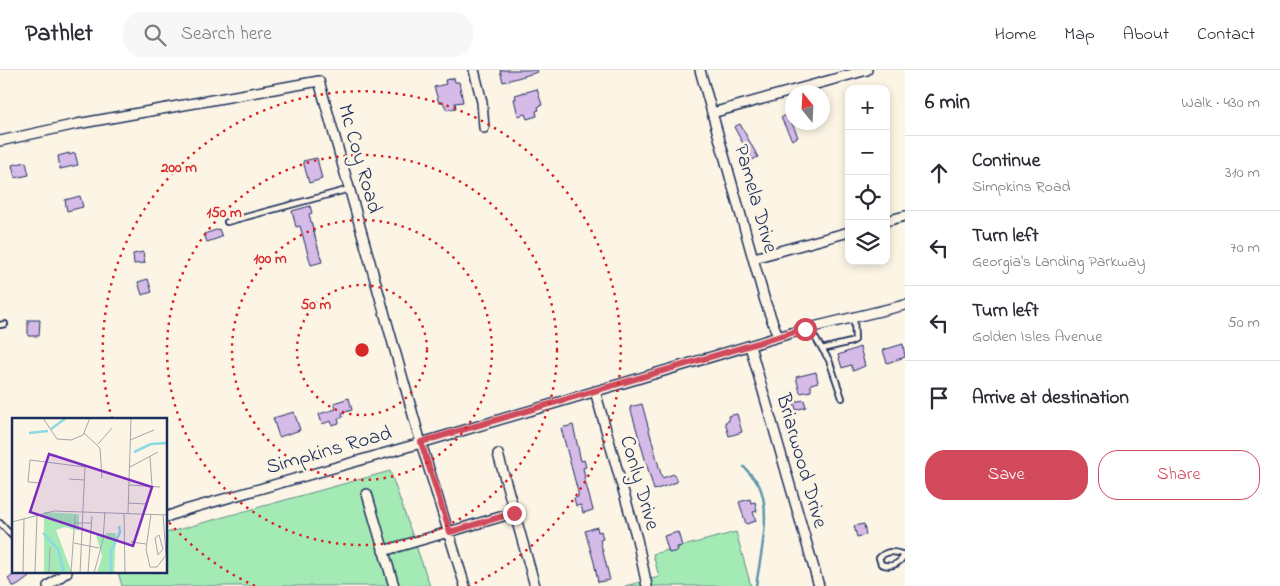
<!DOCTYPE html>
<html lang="en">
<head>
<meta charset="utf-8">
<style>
  :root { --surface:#fff; --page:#f7f7f7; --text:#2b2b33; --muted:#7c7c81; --line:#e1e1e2; --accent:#d1495b }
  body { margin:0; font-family:"Indie Flower",sans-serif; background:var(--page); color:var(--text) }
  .controls { position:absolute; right:15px; top:15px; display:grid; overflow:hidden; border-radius:10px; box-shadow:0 2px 8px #0003 }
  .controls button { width:45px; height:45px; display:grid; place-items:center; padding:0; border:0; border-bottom:1px solid var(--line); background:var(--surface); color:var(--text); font:25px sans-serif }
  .compass { position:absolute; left:785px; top:15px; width:45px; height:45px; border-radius:50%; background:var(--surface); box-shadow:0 2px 8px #0003; rotate:342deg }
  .stop { position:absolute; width:15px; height:15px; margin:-11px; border:4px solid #d1495b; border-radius:50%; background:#fff }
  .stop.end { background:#d1495b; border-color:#fff; box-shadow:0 1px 5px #0008 }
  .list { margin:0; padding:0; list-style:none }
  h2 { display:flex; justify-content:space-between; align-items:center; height:65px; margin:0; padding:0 20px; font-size:21px }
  h2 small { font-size:16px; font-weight:400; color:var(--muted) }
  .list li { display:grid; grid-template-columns:32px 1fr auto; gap:15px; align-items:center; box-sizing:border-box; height:75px; padding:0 20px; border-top:1px solid var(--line) }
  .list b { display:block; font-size:19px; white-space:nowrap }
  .list p { margin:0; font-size:16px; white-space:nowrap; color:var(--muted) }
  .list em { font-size:16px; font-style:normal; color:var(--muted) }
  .actions { display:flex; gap:10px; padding:15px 20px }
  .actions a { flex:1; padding:11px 0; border:1px solid var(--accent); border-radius:20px; text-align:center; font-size:18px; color:var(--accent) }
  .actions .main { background:var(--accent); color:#fff }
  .icon { flex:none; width:28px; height:28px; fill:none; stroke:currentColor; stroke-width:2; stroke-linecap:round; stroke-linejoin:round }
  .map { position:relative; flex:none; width:905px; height:516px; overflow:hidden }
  header { display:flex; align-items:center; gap:30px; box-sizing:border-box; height:70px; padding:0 25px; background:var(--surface); border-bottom:1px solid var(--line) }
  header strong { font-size:24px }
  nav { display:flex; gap:28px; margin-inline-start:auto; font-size:18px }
  .search { width:350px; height:45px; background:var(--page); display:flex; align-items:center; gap:12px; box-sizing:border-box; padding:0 18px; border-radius:20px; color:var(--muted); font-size:19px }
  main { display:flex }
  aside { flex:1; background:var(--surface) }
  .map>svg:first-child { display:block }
  .green { fill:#a4eab5; stroke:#608c8a }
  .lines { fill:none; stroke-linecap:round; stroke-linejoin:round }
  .stream { stroke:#5d96ae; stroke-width:2.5 }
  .building { fill:#d6bae8; stroke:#1b2f5e }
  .lane-casing { stroke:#1b2f5e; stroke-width:8 }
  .street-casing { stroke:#1b2f5e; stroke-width:12 }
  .lane { stroke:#fcf5e5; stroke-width:4.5 }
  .street { stroke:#fcf5e5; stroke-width:9 }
  .route { stroke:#d1495b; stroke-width:6 }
  .ring { fill:none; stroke:#d62828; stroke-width:2.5; stroke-dasharray:2.5 5 }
  .labels { text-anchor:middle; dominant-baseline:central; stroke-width:5; stroke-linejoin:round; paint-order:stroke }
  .street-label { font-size:21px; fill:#1b2f5e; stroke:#fcf5e5 }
  .inset-river { fill:none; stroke:#89dae3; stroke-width:2.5 }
  .inset-road { fill:none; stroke:#a2a6af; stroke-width:1 }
  .view { fill:#7b2cbf; fill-opacity:0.15; stroke:#7b2cbf; stroke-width:2.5 }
  .inset-edge { fill:none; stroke:#1b2f5e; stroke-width:2.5 }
  .centre { fill:#d62828; stroke:#fcf5e5; stroke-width:2.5 }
  .ring-label { font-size:15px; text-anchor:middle; font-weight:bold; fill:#d62828; stroke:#fcf5e5; stroke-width:5; stroke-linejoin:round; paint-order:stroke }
</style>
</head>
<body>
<header>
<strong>Pathlet</strong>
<div class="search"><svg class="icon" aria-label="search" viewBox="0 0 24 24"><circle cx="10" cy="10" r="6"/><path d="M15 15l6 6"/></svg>Search here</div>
<nav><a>Home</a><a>Map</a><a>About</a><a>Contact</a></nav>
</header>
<main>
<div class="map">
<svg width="905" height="516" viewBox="0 0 905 516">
  <rect width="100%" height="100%" fill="#fcf5e5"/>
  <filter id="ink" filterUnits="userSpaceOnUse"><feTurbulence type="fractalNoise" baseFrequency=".02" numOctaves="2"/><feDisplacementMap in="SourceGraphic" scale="10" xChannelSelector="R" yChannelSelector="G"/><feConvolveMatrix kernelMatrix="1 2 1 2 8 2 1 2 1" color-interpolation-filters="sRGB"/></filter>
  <g filter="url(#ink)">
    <!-- green -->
    <path class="green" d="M390,401L430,516H122L118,502H166V463Z
      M736,462L751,516H625L659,507L653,484Z"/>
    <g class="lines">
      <!-- stream -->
      <path class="stream" d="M744,397C749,403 755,408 759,415C772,442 760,487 756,516"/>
    </g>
    <!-- building -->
    <path class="building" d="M500,0H537L538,2L503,12Z
      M454,8L455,12H459L463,32L455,33L456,38L447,40L443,32L439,33L434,17L446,14L445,10Z
      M537,19L542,35L538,37L539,40L536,41L537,46L527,49L525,44L518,46L514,29H516L515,25Z
      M788,44L798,67L792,70L781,48Z
      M740,54L758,87L752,90L734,57Z
      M69,83V85L75,83L78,95L60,99L58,86Z
      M317,88L322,109L309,113L303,91Z
      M26,92L29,105L15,108L12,95Z
      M80,126L83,137L67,141L65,130Z
      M310,136L312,143L309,144L322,192L311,195L300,156L296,157L292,141Z
      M219,159L222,167L207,172L204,164Z
      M143,182L145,193L134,194L133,184Z
      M148,209L152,222L142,225L138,212Z
      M28,250H40L39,266H28Z
      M903,274L905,287L887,293L883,280Z
      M860,277L865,296L853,301L851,295L842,298L838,285Z
      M816,302L818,312L811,314V321L800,323L796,307Z
      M349,328L352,340L342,343L343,347L338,349L339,353L332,355L331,351L322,354L319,344L336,339L334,333Z
      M804,330L806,337L796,340L794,332Z
      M642,334L662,408L674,404L677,412L654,420L630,337Z
      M294,342L300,360L279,367L273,348Z
      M737,344L742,362L729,366L725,352L729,351L728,346Z
      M573,355L581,391L584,390L586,397L583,398L585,407H584L593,440L583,443L581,435L576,436L574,428L578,427V422L561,358Z
      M750,429L751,433L755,432L757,441L753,442L756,451L746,454L739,432Z
      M864,454L866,465L857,467L854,456Z
      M597,457L598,462L601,461L603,469L600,470L610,510L598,512L594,492L585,461Z
      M678,462L682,476L677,477L678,481L669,483L664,466Z
      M17,502H36L17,516H13L8,509Z"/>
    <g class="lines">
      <defs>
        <path id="lane" d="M227,152L350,119
          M0,255L5,254
          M809,258L829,290L842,328
          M822,279L851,272L855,270L854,247
          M0,453L14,468
          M904,486C898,495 891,498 881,494L879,488C888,479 895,482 905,485"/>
        <path id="street" d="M474,0L482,32L484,58
          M700,0L765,231L778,267
          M712,43L867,0
          M0,71L77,54L319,11L421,373L465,516
          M886,151L905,146
          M754,188L849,162
          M750,276L819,516
          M595,321L637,469L647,516
          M498,384L535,516
          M367,424L394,516
          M166,447L185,440L421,373L805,259L905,235
          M383,481L514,443
          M48,516L67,502"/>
      </defs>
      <!-- lane casing -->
      <use href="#lane" class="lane-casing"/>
      <!-- street casing -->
      <use href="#street" class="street-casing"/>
      <!-- lane -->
      <use href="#lane" class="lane"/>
      <!-- street -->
      <use href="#street" class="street"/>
    </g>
  </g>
  <g class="lines" filter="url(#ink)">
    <!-- route -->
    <path class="route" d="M514,443L450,462L421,372L805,259"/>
  </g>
  <!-- distance rings -->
  <g class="ring">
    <circle cx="362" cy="280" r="65"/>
    <circle cx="362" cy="280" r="130"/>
    <circle cx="362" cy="280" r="195"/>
    <path d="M255 516A259 259 0 0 1 167 450M112 349A259 259 0 1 1 469 516"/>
  </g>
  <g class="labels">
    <!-- street labels -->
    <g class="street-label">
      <text transform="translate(359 89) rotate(74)">Mc Coy Road</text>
      <text transform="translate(755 129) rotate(74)">Pamela Drive</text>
      <text transform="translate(329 381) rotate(-16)">Simpkins Road</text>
      <text transform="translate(801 391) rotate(74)">Briarwood Drive</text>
      <text transform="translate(639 413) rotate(74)">Conly Drive</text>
    </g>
  </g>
  <!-- overview -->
  <g transform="translate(12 348)">
    <rect width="155" height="155" fill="#fcf5e5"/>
    <path d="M32,94L67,96V113L53,109L44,112L60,155H32ZM94,115H104L102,155H85L90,138L84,117L93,118Z" fill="#a4eab5"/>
    <path class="inset-river" d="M39,11L54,0M17,15L36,13M122,34L139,26L155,25M31,115L46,131L52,155M99,155V133L108,114L107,108"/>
    <path class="inset-road" d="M31,0L45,21L59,22L71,17L78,0M72,15L88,30L90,60M118,22L142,12M86,26L100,10M138,39L140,68M118,49L146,34M57,61L73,62M28,65L16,64L18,42L73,49L68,155M117,67L148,69M116,85L135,86M112,95L113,155M116,95L119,0M139,96L134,131L138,149H145L154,137L151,97M0,104L42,93L155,97M63,105H79M147,117L151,131L146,137L143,120ZM122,124H119L134,126M62,125L87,130M11,155L12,100M23,155L25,96M37,155L38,129M59,155L63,98M76,155L80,98M82,155L91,122L93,94"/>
    <path class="view" d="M37,36L140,69L121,128L18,94Z"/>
    <rect width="155" height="155" class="inset-edge"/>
  </g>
  <circle cx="362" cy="280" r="8" class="centre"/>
  <g class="ring-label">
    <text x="179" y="102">200 m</text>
    <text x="224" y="147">150 m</text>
    <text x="270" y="193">100 m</text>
    <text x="316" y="239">50 m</text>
  </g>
</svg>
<div class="controls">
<button>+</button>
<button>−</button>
<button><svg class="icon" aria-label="locate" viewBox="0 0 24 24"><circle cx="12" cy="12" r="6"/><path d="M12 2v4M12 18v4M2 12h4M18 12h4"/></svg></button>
<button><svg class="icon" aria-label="layers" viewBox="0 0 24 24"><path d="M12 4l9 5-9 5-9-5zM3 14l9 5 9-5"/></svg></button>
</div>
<svg class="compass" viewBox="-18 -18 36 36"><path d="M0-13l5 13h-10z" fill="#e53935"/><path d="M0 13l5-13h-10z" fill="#7c7c81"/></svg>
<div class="stop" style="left:805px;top:259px"></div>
<div class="stop end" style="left:514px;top:443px"></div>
</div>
<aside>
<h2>6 min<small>Walk · 430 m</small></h2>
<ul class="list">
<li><svg class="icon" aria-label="ahead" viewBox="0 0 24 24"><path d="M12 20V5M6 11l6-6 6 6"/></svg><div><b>Continue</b><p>Simpkins Road</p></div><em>310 m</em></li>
<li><svg class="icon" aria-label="left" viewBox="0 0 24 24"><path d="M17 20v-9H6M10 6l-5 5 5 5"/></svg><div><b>Turn left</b><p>Georgia's Landing Parkway</p></div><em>70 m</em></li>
<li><svg class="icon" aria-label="left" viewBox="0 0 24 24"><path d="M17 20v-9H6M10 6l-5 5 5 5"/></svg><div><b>Turn left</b><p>Golden Isles Avenue</p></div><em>50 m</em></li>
<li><svg class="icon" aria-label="arrive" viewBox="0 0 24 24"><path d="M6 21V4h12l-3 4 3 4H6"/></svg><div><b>Arrive at destination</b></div></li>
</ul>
<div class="actions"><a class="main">Save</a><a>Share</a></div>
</aside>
</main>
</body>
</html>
